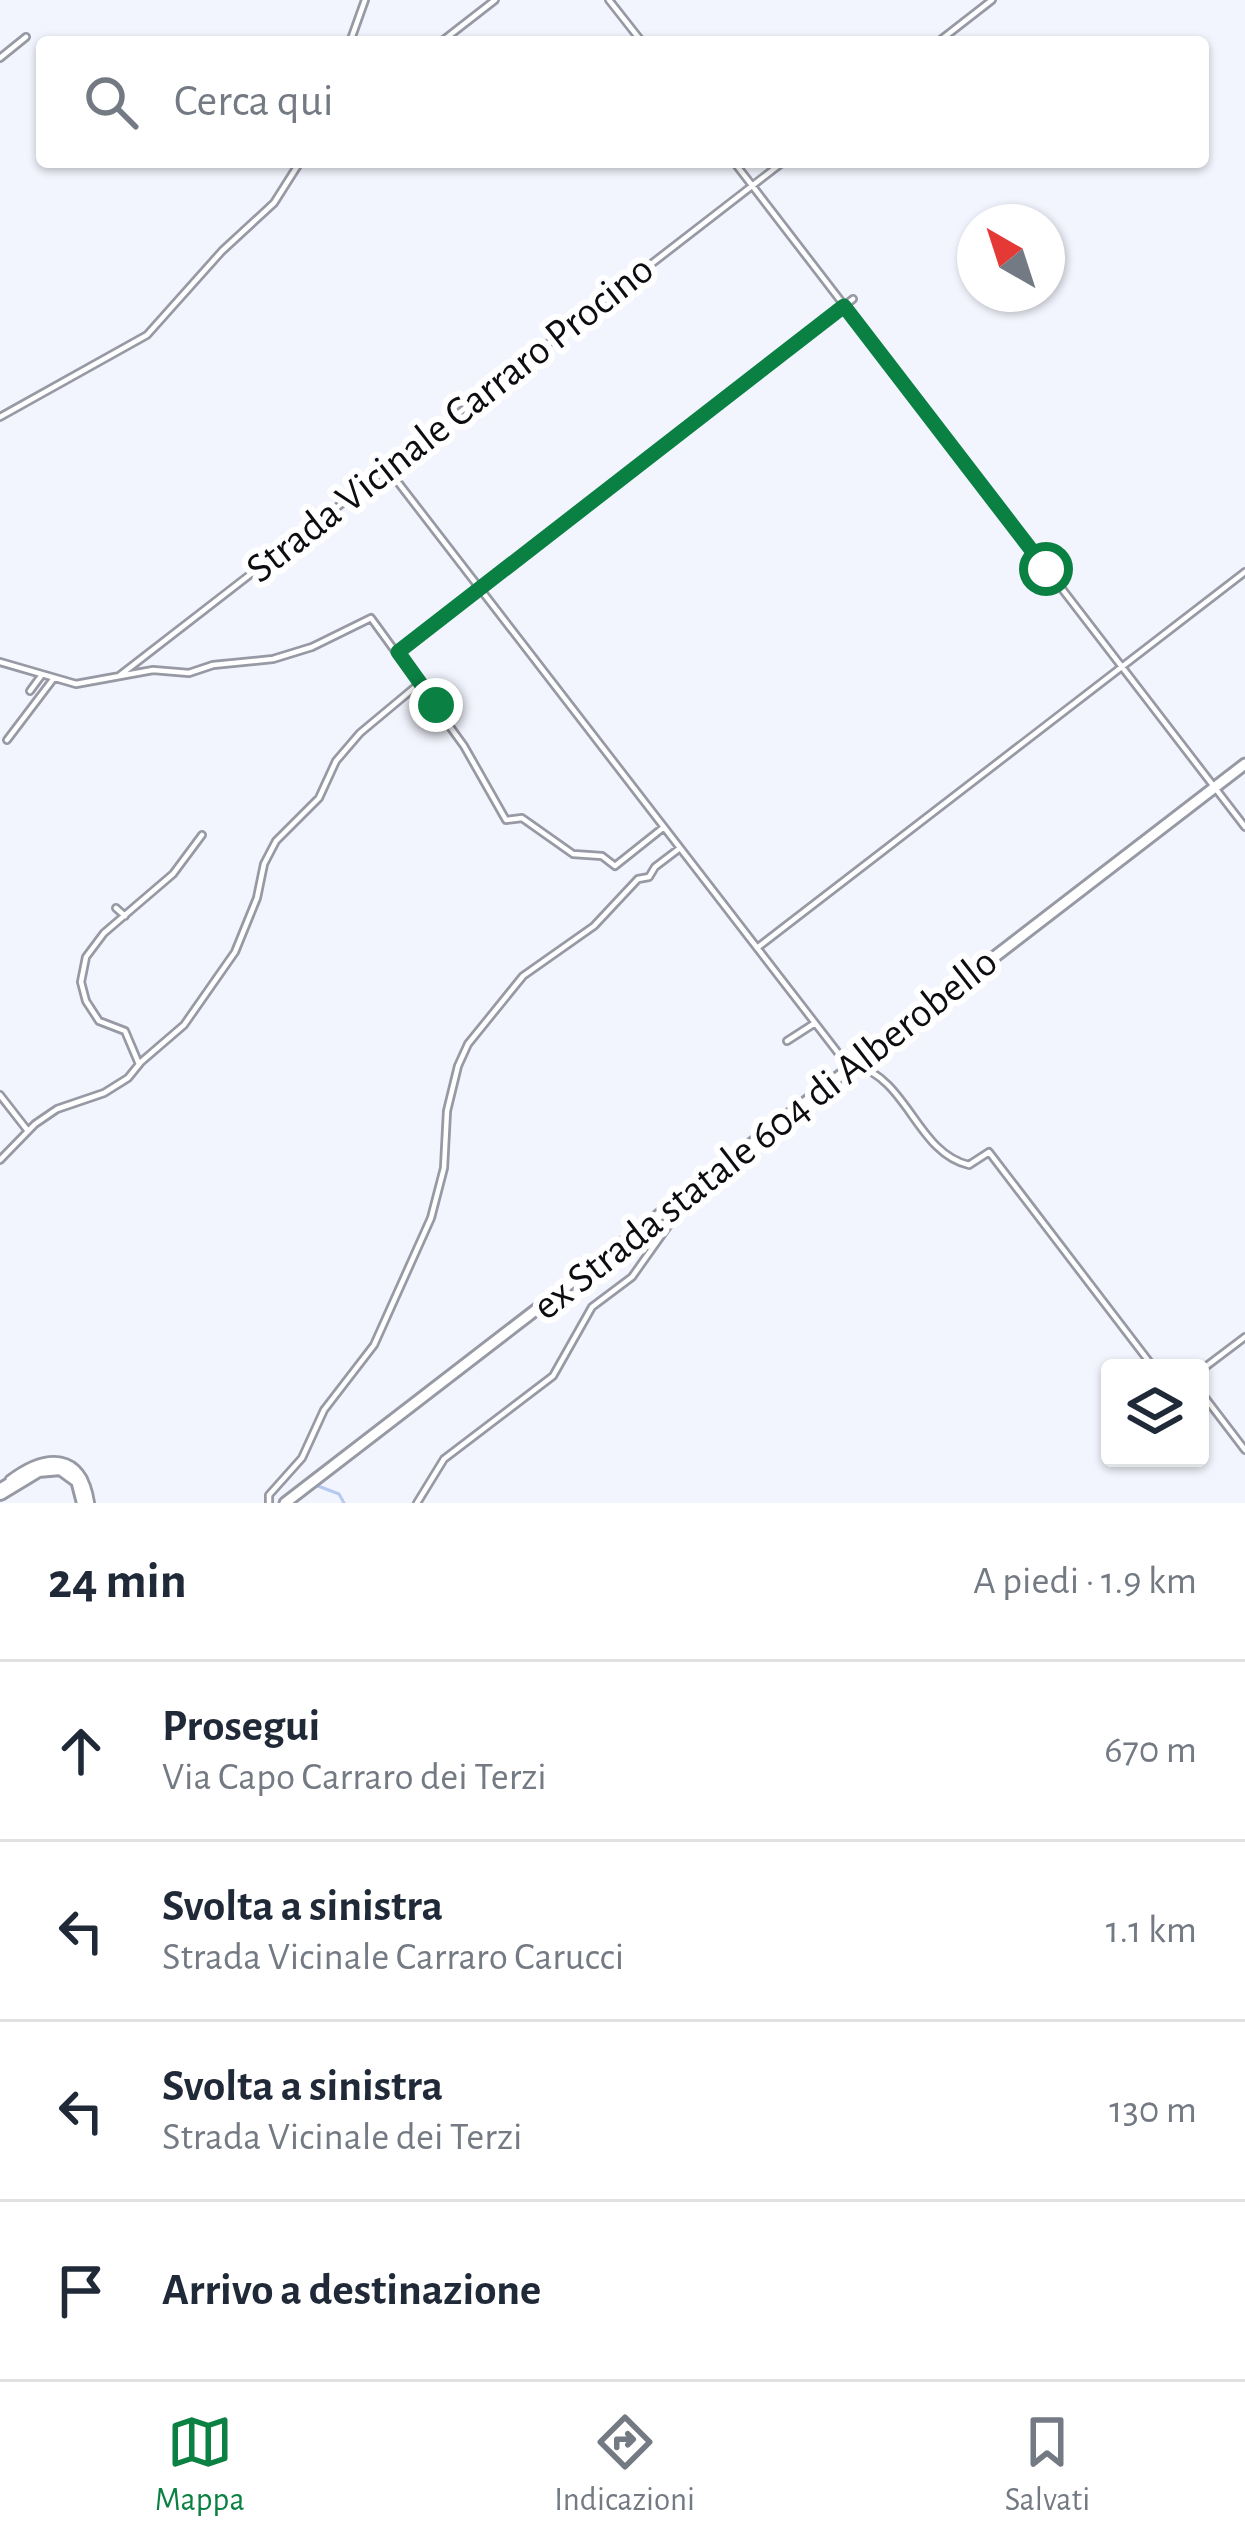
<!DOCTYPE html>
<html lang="it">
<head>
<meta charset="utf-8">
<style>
  :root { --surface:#fff; --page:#f2f2f3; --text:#1f2937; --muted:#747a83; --line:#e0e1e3; --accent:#0b8043 }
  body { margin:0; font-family:"Alegreya Sans",sans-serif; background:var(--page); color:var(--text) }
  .controls { position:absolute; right:36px; bottom:36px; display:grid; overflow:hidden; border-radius:12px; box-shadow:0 3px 9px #0004 }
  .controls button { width:108px; height:108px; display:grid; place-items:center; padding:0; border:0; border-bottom:3px solid var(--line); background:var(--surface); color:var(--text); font:60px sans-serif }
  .compass { position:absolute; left:957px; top:204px; width:108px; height:108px; border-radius:50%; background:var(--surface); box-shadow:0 3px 9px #0004; rotate:321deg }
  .stop { position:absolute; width:36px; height:36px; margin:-27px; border:9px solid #0b8043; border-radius:50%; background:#fff }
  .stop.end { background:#0b8043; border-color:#fff; box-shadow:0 3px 12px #0008 }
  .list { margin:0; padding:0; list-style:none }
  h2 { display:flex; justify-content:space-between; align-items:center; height:156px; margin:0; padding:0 48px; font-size:51px }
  h2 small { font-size:39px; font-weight:400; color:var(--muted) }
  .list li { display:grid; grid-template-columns:78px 1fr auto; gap:36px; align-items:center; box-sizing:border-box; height:180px; padding:0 48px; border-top:3px solid var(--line) }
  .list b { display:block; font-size:45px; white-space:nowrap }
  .list p { margin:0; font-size:39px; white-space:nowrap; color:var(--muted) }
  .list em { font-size:39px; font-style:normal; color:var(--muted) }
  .icon { flex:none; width:66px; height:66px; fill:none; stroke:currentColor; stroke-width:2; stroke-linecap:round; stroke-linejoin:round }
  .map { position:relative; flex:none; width:1245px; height:1503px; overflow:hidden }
  .search { position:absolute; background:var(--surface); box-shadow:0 3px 9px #0004; left:36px; right:36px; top:36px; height:132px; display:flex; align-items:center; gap:30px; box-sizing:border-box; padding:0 42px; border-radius:12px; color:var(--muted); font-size:45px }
  .sheet { height:876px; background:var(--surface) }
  nav { display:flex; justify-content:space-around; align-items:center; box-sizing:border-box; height:168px; border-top:3px solid var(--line); background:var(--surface); font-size:33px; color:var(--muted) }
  nav a { display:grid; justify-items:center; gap:6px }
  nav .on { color:var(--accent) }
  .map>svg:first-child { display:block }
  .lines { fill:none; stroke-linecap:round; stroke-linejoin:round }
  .stream { stroke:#b5c9f1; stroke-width:3 }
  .street-casing { stroke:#9799a4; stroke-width:10 }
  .secondary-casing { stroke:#9799a4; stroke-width:15 }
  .highway-casing { stroke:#9799a4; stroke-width:20 }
  .street { stroke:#fff; stroke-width:4.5 }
  .secondary { stroke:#fff; stroke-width:9 }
  .highway { stroke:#fff; stroke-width:14 }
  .route { stroke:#0b8043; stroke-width:15 }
  .labels { text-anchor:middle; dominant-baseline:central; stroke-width:12; stroke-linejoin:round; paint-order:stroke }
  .street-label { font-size:42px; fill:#0d0d11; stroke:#fff }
</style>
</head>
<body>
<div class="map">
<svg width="1245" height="1503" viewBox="0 0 1245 1503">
  <rect width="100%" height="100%" fill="#f3f5fe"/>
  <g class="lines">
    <!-- stream -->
    <path class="stream" d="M318,1486L339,1494L344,1503"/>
    <defs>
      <path id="street" d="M609,0L642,42
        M350,42L365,0
        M441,42L495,0
        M938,42L992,0
        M0,58L26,37
        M734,162L1245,827
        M0,417L147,335L222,251L274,203L300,162
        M387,468L849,1067
        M398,652L853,299
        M0,662L76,684L153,670L189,673L213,665L273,659L312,647L371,618L464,746L506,820L522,818L573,854L602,856L615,866L664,827
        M119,676L783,162
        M30,691L41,676
        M7,740L54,678
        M116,908L125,916
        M757,948L1245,572
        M787,1041L815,1023
        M139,1064L125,1031L99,1021L86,1001L81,982L86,957L104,933L173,874L202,835
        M855,1065C908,1079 917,1153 969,1165L989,1152L1154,1368
        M0,1095L28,1131
        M0,1160L35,1124L57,1109L104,1093L128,1078L141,1062L184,1025L235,952L257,898L264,864L276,841L319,798L336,761L360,733L420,683
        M1200,1371L1245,1337
        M1200,1391L1245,1450
        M9,1479C46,1451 83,1450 91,1503
        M269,1503V1495L302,1458L324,1410L374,1345L431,1218L444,1168L447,1111L458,1066L468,1044L523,976L594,926L638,879L649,877L655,867L680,848
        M417,1503L444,1459L553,1376L592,1307L632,1277L690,1195"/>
      <path id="secondary" d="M285,1503L1245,764"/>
      <path id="highway" d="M0,1492L38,1469L61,1467L79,1480L85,1503"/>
    </defs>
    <!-- street casing -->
    <use href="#street" class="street-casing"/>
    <!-- secondary casing -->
    <use href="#secondary" class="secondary-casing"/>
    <!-- highway casing -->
    <use href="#highway" class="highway-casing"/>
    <!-- street -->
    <use href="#street" class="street"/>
    <!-- secondary -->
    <use href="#secondary" class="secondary"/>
    <!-- highway -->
    <use href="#highway" class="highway"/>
  </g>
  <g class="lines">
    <!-- route -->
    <path class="route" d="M436,705L398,652L844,306L1046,569"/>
  </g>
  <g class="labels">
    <!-- street labels -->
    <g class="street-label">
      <text transform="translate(450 419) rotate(-38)">Strada Vicinale Carraro Procino</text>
      <text transform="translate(765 1134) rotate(-38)">ex Strada statale 604 di Alberobello</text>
    </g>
  </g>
</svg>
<div class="controls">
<button><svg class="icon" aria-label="layers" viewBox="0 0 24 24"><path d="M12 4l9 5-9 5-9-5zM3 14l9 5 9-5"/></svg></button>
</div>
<svg class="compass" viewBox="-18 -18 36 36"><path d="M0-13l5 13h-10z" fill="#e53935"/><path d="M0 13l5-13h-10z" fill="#747a83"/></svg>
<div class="stop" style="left:1046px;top:569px"></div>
<div class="stop end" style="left:436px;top:705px"></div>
<div class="search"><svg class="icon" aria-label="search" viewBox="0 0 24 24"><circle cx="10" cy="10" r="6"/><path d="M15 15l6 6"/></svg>Cerca qui</div>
</div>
<section class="sheet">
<h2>24 min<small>A piedi · 1.9 km</small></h2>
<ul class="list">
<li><svg class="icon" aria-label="ahead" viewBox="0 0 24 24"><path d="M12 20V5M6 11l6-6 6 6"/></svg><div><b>Prosegui</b><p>Via Capo Carraro dei Terzi</p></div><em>670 m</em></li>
<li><svg class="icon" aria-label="left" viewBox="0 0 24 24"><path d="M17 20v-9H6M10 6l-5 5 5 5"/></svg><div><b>Svolta a sinistra</b><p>Strada Vicinale Carraro Carucci</p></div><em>1.1 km</em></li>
<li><svg class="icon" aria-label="left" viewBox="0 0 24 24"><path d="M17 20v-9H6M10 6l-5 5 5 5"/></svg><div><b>Svolta a sinistra</b><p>Strada Vicinale dei Terzi</p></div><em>130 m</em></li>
<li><svg class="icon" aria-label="arrive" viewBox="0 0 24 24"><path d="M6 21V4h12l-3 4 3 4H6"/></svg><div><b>Arrivo a destinazione</b></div></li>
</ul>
</section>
<nav>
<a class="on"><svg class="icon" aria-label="map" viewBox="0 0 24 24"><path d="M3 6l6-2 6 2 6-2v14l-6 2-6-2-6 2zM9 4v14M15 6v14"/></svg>Mappa</a>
<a><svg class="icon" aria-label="directions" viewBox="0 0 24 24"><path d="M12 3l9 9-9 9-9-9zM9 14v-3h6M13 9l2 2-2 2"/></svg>Indicazioni</a>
<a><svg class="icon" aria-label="saved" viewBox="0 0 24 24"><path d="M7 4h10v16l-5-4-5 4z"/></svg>Salvati</a>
</nav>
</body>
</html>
